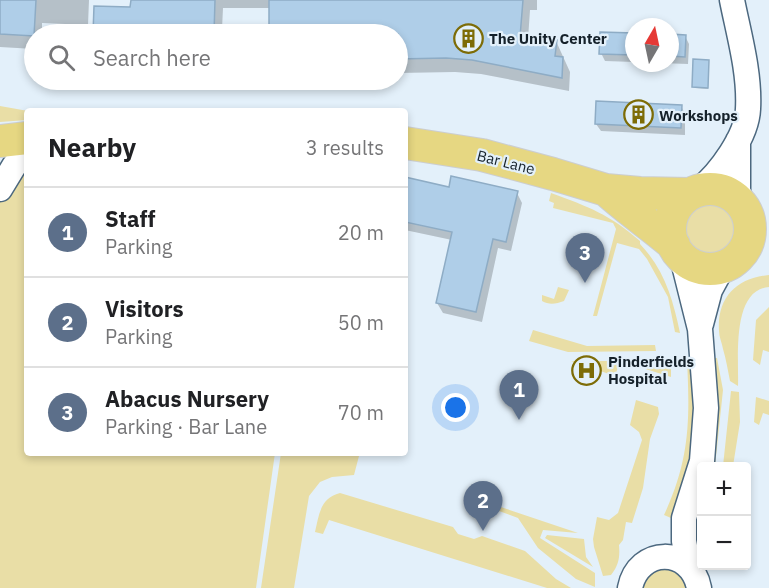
<!DOCTYPE html>
<html lang="en">
<head>
<meta charset="utf-8">
<style>
  :root { --surface:#fff; --page:#f6f6f6; --text:#202124; --muted:#757577; --line:#e0e0e0; --accent:#7d6c07 }
  body { margin:0; font-family:"IBM Plex Sans",sans-serif; background:var(--page); color:var(--text) }
  .controls { position:absolute; right:18px; bottom:18px; display:grid; overflow:hidden; border-radius:6px; box-shadow:0 3px 9px #0003 }
  .controls button { width:54px; height:54px; display:grid; place-items:center; padding:0; border:0; border-bottom:2px solid var(--line); background:var(--surface); color:var(--text); font:30px sans-serif }
  .compass { position:absolute; left:625px; top:18px; width:54px; height:54px; border-radius:50%; background:var(--surface); box-shadow:0 3px 9px #0003; rotate:9deg }
  .you { position:absolute; left:456px; top:408px; width:21px; height:21px; margin:-15px; border:4px solid #fff; border-radius:50%; background:#1a73e8; box-shadow:0 0 0 9px #1a73e833 }
  .badge { display:grid; place-items:center; width:39px; height:39px; border-radius:50%; background:var(--accent); color:#fff; font-size:20px; font-weight:700 }
  .pin { position:absolute; translate:-50% -50px; filter:drop-shadow(0 2px 3px #0008) }
  .pin::after { content:''; position:absolute; top:32px; width:21px; height:18px; background:inherit; clip-path:polygon(0 0,100% 0,50% 100%) }
  .list { margin:0; padding:0; list-style:none }
  h2 { display:flex; justify-content:space-between; align-items:center; height:78px; margin:0; padding:0 24px; font-size:26px }
  h2 small { font-size:20px; font-weight:400; color:var(--muted) }
  .list li { display:grid; grid-template-columns:39px 1fr auto; gap:18px; align-items:center; box-sizing:border-box; height:90px; padding:0 24px; border-top:2px solid var(--line) }
  .list b { display:block; font-size:22px; white-space:nowrap }
  .list p { margin:0; font-size:20px; white-space:nowrap; color:var(--muted) }
  .list em { font-size:20px; font-style:normal; color:var(--muted) }
  .icon { flex:none; width:33px; height:33px; fill:none; stroke:currentColor; stroke-width:2; stroke-linecap:round; stroke-linejoin:round }
  .map { position:relative; flex:none; width:769px; height:588px; overflow:hidden }
  .search { position:absolute; background:var(--surface); box-shadow:0 3px 9px #0003; left:24px; top:24px; width:384px; height:66px; display:flex; align-items:center; gap:15px; box-sizing:border-box; padding:0 21px; border-radius:33px; color:var(--muted); font-size:22px }
  .panel { position:absolute; background:var(--surface); box-shadow:0 3px 9px #0003; left:24px; top:108px; width:384px; height:348px; border-radius:6px }
  .map>svg:first-child { display:block }
  .green { fill:#e9dea6 }
  .shadow { fill:#0003; fill-rule:evenodd }
  .building { fill:#afcee8; stroke:#8eacc5; stroke-width:1.5 }
  .lines { fill:none; stroke-linecap:round; stroke-linejoin:round }
  .minor-casing { stroke:#4c687f; stroke-width:27 }
  .major-casing { stroke:#ccced0; stroke-width:34 }
  .minor { stroke:#fff; stroke-width:24 }
  .major { stroke:#e6d782; stroke-width:32 }
  .labels { text-anchor:middle; dominant-baseline:central; stroke-width:4.5; stroke-linejoin:round; paint-order:stroke }
  .poi-label { font-size:15px; font-weight:bold; fill:#15212a; stroke:#e3f0fa; text-anchor:start }
  .street-label { font-size:15px; fill:#15212a; stroke:#e3f0fa }
</style>
</head>
<body>
<div class="map">
<svg width="769" height="588" viewBox="0 0 769 588">
  <rect width="100%" height="100%" fill="#e3f0fa"/>
  <!-- green -->
  <path class="green" d="M0,106L28,111L27,120L0,122Z
    M27,164V453H275L256,588H0V201L19,172Z
    M551,193C589,207 609,214 640,241V244C664,269 673,299 680,333L675,332L668,297L647,259L639,249L617,243L597,316H593L616,229L613,223L553,208L554,203L549,201Z
    M686 229a25 25 0 1 1 50 0a25 25 0 1 1-50 0Z
    M769,275V287C731,290 739,359 738,386L730,381C728,371 726,359 723,349C722,343 719,337 719,331C717,297 737,278 769,275Z
    M558,287L569,290L564,301C556,304 549,305 542,301V295L554,299Z
    M769,307V352L763,350L760,365L753,360L756,320Z
    M533,330L587,346L655,345L656,351L568,352L529,341Z
    M712,358H717L723,390L715,466H709Z
    M687,360H692C694,375 696,391 696,407C696,443 685,477 674,512L671,518L664,515C690,459 690,420 687,360Z
    M571,361H671V377L620,361L615,376Z
    M731,391L739,392L740,422L733,466H723Z
    M756,397L769,401V415L763,413L759,425L754,422Z
    M636,400L658,407L659,414L650,439L643,488L632,523L626,522L623,540L619,545C620,557 619,565 611,575L603,576L594,547L593,539L597,517L609,520L618,513L642,440L639,432L630,425Z
    M281,453H350L359,456L354,475L332,477L320,482L309,496L294,588H261Z
    M340,493L453,527L458,534L474,539L482,536L525,551L556,579L571,588H547L329,520L323,534L315,532C319,515 320,498 340,493Z
    M489,503L578,533L543,530L540,538L595,573V587L576,579L538,548L518,518L491,508Z
    M547,535L584,539L586,557L593,567L545,538Z
    M675,567L690,588H641L651,570Z"/>
  <!-- shadow -->
  <path class="shadow" d="M0,0H89L88,25L42,23V34H34V49L0,47Z
    M132,0H537V10H530L528,39L556,41L570,72L569,91L481,74L455,72L398,73V34H95L132,9ZM223,8H271V27L222,29Z
    M634,34V62L605,61L601,53Z
    M670,36H685L689,44L688,64L660,63H670Z
    M708,62V89L695,88L694,86Z
    M681,106L685,114V135L601,131L596,124Z
    M405,179L450,189L517,193L522,203L511,251L498,248L482,322L443,313L437,303L452,240L405,230Z"/>
  <!-- building -->
  <path class="building" d="M0,0H36L34,36L0,34Z
    M131,0H215L214,34H93L94,6L130,7Z
    M269,0H523L520,37L557,40L555,56L563,57L562,78L472,60L446,58L398,59V34H269Z
    M600,32L634,33V55L599,54Z
    M670,34L686,35L685,57L670,56Z
    M693,59L709,60L708,88L692,87Z
    M596,101L682,105L681,128L595,124Z
    M451,176L518,191L506,242L493,239L476,312L436,303L452,232L405,222V177L449,187Z"/>
  <g class="lines">
    <defs>
      <path id="minor" d="M738,141V191L741,202
        M0,189L14,166L27,152
        M699,190C720,173 747,136 748,109C750,73 739,35 732,0
        M682,257L700,329L706,408L702,461L684,518V541L689,567
        M701,324L710,290L723,266
        M630,588C638,547 691,546 699,588"/>
      <path id="major" d="M0,141L27,138
        M405,143L482,155L553,174L606,190L640,193L690,194
        M670 229a40 40 0 1 1 80 0a40 40 0 1 1-80 0Z
        M606,190C628,210 652,226 674,245"/>
    </defs>
    <!-- minor casing -->
    <use href="#minor" class="minor-casing"/>
    <!-- major casing -->
    <use href="#major" class="major-casing"/>
    <!-- minor -->
    <use href="#minor" class="minor"/>
    <!-- major -->
    <use href="#major" class="major"/>
  </g>
  <!-- icons -->
  <defs>
    <symbol id="building-ring" viewBox="-11 -11 22 22"><circle r="9.5" fill="#e3f0fa" stroke="#7d6c07" stroke-width="1.5"/><path d="M-4-6H4V6H1V3H-1V6H-4ZM-2.5-4.3h1.7v1.8h-1.7ZM.8-4.3h1.7v1.8H.8ZM-2.5-1h1.7V.8h-1.7ZM.8-1h1.7V.8H.8Z" fill="#7d6c07"/></symbol>
    <symbol id="hospital-ring" viewBox="-11 -11 22 22"><circle r="9.5" fill="#e3f0fa" stroke="#7d6c07" stroke-width="1.5"/><path d="M-5-5h3v3.5h4V-5h3V5h-3V1.5h-4V5h-3Z" fill="#7d6c07"/></symbol>
  </defs>
  <g fill-rule="evenodd">
    <use href="#building-ring" x="452" y="22" width="33" height="33"/>
    <use href="#building-ring" x="622" y="98" width="33" height="33"/>
    <use href="#hospital-ring" x="570" y="354" width="33" height="33"/>
  </g>
  <g class="labels">
    <!-- poi labels -->
    <g class="poi-label">
      <text x="489" y="38">The Unity Center</text>
      <text x="659" y="115">Workshops</text>
      <text x="608" y="361">Pinderfields<tspan x="608" dy="17">Hospital</tspan></text>
    </g>
    <!-- street labels -->
    <g class="street-label">
      <text transform="translate(506 162) rotate(14)">Bar Lane</text>
    </g>
  </g>
</svg>
<div class="controls">
<button>+</button>
<button>−</button>
</div>
<svg class="compass" viewBox="-18 -18 36 36"><path d="M0-13l5 13h-10z" fill="#e53935"/><path d="M0 13l5-13h-10z" fill="#757577"/></svg>
<div class="you"></div>
<div class="pin badge" style="left:519px;top:420px;background:#5c6f8a">1</div>
<div class="pin badge" style="left:483px;top:531px;background:#5c6f8a">2</div>
<div class="pin badge" style="left:585px;top:283px;background:#5c6f8a">3</div>
<div class="search"><svg class="icon" aria-label="search" viewBox="0 0 24 24"><circle cx="10" cy="10" r="6"/><path d="M15 15l6 6"/></svg>Search here</div>
<section class="panel">
<h2>Nearby<small>3 results</small></h2>
<ul class="list">
<li><span class="badge" style="background:#5c6f8a">1</span><div><b>Staff</b><p>Parking</p></div><em>20 m</em></li>
<li><span class="badge" style="background:#5c6f8a">2</span><div><b>Visitors</b><p>Parking</p></div><em>50 m</em></li>
<li><span class="badge" style="background:#5c6f8a">3</span><div><b>Abacus Nursery</b><p>Parking · Bar Lane</p></div><em>70 m</em></li>
</ul>
</section>
</div>
</body>
</html>
